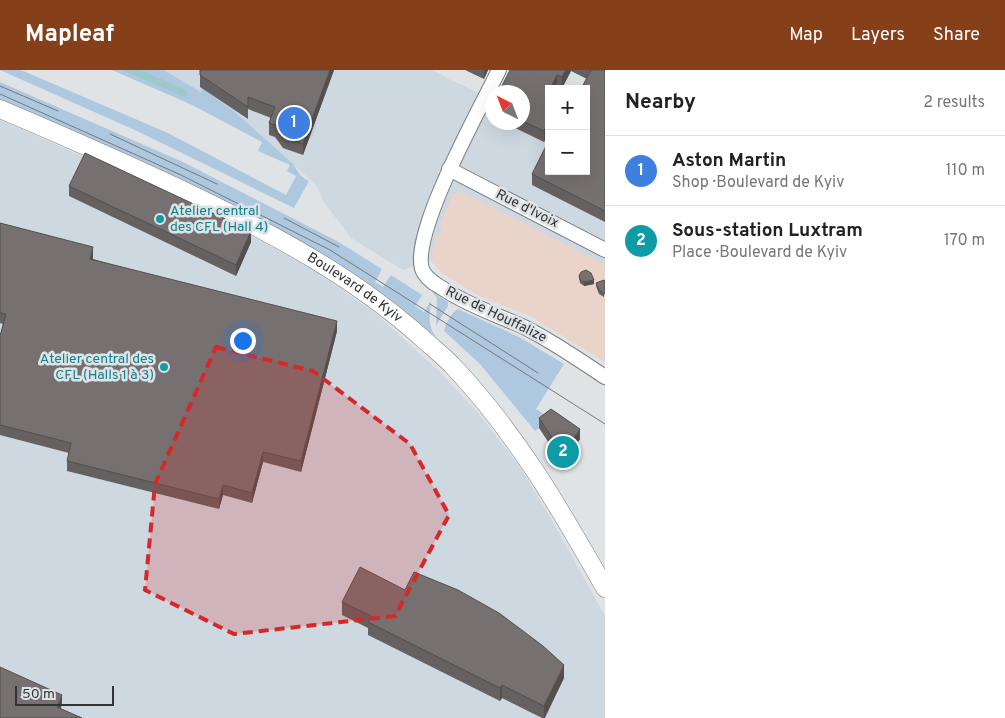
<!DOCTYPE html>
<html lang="en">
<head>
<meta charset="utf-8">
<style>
  :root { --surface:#fff; --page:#f6f6f6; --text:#222; --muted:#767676; --line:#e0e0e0; --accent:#854019 }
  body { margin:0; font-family:Overpass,sans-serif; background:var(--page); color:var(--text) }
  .controls { position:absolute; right:15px; top:15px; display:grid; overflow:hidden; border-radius:0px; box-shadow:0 5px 20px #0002 }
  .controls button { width:45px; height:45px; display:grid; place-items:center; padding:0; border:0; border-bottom:1px solid var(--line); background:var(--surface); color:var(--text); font:25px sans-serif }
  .compass { position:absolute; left:485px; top:15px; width:45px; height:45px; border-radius:50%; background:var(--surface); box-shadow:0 5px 20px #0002; rotate:318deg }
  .scale { position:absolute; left:15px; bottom:12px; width:99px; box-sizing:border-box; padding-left:5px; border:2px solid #323334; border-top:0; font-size:14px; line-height:18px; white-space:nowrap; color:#323334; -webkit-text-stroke:4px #dfe3e6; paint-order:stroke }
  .you { position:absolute; left:242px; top:270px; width:18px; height:18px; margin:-12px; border:4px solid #fff; border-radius:50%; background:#1a73e8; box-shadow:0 0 0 8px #1a73e833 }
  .badge { display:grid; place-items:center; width:32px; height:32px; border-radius:50%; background:var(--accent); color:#fff; font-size:16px; font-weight:700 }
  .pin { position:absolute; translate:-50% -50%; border:2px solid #fff; box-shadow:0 1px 5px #0006 }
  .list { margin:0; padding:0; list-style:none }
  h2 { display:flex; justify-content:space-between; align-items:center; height:65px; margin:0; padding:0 20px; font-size:21px }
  h2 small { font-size:16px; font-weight:400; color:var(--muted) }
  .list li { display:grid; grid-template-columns:32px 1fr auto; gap:15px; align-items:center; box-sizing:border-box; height:70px; padding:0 20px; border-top:1px solid var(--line) }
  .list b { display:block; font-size:19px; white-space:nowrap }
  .list p { margin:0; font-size:16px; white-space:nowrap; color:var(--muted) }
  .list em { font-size:16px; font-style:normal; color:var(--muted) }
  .map { position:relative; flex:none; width:605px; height:648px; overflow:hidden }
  header { display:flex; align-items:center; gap:30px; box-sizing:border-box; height:70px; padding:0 25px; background:var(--accent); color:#fff }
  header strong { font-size:24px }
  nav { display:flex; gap:28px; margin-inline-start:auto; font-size:18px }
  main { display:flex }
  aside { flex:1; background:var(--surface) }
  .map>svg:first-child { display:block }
  .built { fill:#ced8e0 }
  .industrial { fill:#ead3c8 }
  .green { fill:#aec8df }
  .water { fill:#9cc8c9 }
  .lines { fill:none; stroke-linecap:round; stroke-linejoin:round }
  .minor-casing { stroke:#7b7f81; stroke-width:16 }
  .major-casing { stroke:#7b7f81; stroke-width:19 }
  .minor { stroke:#fff; stroke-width:14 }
  .major { stroke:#fff; stroke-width:18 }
  .tram { stroke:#76787a; stroke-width:1 }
  .wall { fill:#656160 }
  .shaded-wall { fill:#534f4e }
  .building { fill:#767170; stroke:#534f4e }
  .marked { fill:#d62828; fill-opacity:0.2; stroke:#d62828; stroke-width:4; stroke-dasharray:10 6; stroke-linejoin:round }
  .culture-dot { fill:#0f9aa8; stroke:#dfe3e6; stroke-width:2 }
  .labels { text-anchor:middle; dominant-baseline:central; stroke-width:5; stroke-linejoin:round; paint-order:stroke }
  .street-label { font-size:14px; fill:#323334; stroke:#dfe3e6 }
  .culture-label { font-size:14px; fill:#0d838f; stroke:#dfe3e6; text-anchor:start }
</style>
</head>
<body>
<header>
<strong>Mapleaf</strong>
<nav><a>Map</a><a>Layers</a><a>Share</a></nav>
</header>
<main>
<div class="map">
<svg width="605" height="648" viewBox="0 0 605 648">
  <rect width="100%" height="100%" fill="#dfe3e6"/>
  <!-- built -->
  <path class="built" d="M164,0H432L445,6L444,7L486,26L479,41L492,48V52L503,53L543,71L549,61V101H586L605,59V195L462,122L442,157L439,167L436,168L431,190L403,200L351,168L324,132L317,116L235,42L202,19L201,22Z
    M0,50L151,116L263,172L315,201L375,243L439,301L478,343L518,394L550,447L605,546V648H0Z"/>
  <!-- industrial -->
  <path class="industrial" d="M462,122L605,195V292L530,246L479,226L442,203L435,195L431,191L436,168L439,166L442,157L440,154L452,127L454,124Z"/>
  <!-- green -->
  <path class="green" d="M0,0H21L168,63L286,125L296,106L287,101L290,95L258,81L262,72L192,35L112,0H164L201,22L202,18L235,42L293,94L301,106L309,111L294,138L137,61Z
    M0,12L183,92L337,171L382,199L375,212L383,217L391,205L422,225L415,236L424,242L431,231C430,244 427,256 436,267L402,243L0,32Z
    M433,223L448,232V236L436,256L437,228Z
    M458,239L519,267L564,294L536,339L551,349L535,361L480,294L444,261C445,254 452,242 458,239Z"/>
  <!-- water -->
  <path class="water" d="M123,0H141L185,20L188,25L184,27Z"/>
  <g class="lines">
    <defs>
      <path id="minor" d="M499,0C483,33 404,174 424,203C429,211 437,215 445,220C470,236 497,245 524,257C552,271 578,289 605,307
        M449,99L605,180"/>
      <g id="major">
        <path id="s1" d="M0,39C66,67 132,96 197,127C277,166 355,208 422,268C432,277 443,286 452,295C517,364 559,437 605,518"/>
      </g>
    </defs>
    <!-- minor casing -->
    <use href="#minor" class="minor-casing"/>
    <!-- major casing -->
    <use href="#major" class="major-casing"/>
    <!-- minor -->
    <use href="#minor" class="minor"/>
    <!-- major -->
    <use href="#major" class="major"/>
    <!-- tram -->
    <path class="tram" d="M0,16L58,41
      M0,24L181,105L330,180L605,354
      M110,64L217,114
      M284,148L339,177
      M430,234L538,303"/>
  </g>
  <!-- wall -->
  <path class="wall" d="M334,0L303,85L283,78L275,67L269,65V53L271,48L248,39V49L200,17V5Z
    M465,0H488L484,9Z
    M510,0H605V152L532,115V104L586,101L587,9L571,1L562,18L557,16L556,19H549V61L544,72L503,52H522V22Z
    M69,116L251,172L236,206L69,126Z
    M0,153L93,187V189L337,261L301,402L263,392L252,433L223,425L219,439L67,401V391L69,383L0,365V266L3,254L0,253Z
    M579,206L594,214L584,216L580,213Z
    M605,211L604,227L599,224L596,216V213Z
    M539,348L580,369L563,394L539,358Z
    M342,532L564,608L545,648H542L502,628L500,631L368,565V558L342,545Z"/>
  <!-- shaded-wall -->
  <path class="shaded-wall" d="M330,0H334L303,85V74Z
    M484,0H488L484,9Z
    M566,0H571V1L562,18V7Z
    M557,5V16L556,19H550Z
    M549,50V61L544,72V61Z
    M251,161V172L236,206V195Z
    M93,177V187L90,199V189Z
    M594,210V214L584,216V212Z
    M337,251V261L301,402V391Z
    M580,359V369L563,394V384Z
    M263,382V392L252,433V423Z
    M223,415V425L219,439V429Z
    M564,595V608L544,648V636Z
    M502,615V628L500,631V618Z
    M62,625V635L57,647V637Z"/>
  <!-- building -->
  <path class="building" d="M200,0H330L303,74L283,66L275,55L269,53L275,37L248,27V37L200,5Z
    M510,0H566L562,7L557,5L550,19H549V22L546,27L549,28V50L544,61L522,51V22H499Z
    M590,0H605V141L532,104L549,70V101H586V48L590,42L586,41V19H581L591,0Z
    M85,83L251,161L236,195L69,116Z
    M0,153L93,177L90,189L337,251L301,391L263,382L252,423L223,415L219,429L67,391L71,373L0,355V266L6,244L0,243Z
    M586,200L591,203L594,210L584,212L580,210L579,206L581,202Z
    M604,210L605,211V223L604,224L599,220L596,213Z
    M551,339L580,359L563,384L539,348Z
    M360,497L405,520L414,502L458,520L499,543L543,576L564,595L544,636L502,615L500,618L368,552L371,546L342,532Z
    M0,597L62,625L57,637L82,648H0Z"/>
  <!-- marked area -->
  <path class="marked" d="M216,277L313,301L410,374L449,445L395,546L234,564L145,520L155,414Z"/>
  <!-- markers -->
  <g class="culture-dot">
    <circle cx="160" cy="149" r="5"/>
    <circle cx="164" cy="297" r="5"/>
  </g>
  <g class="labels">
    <!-- street labels -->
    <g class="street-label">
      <text transform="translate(527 139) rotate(27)">Rue d'Ivoix</text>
      <text stroke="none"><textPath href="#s1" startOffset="398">Boulevard de Kyiv</textPath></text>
      <text transform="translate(496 245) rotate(26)">Rue de Houffalize</text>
    </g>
    <!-- culture labels -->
    <g class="culture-label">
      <text x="170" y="141">Atelier central<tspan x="170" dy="16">des CFL (Hall 4)</tspan></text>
      <text x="154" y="289" text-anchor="end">Atelier central des<tspan x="154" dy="16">CFL (Halls 1 à 3)</tspan></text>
    </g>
  </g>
</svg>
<div class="controls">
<button>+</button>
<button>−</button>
</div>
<svg class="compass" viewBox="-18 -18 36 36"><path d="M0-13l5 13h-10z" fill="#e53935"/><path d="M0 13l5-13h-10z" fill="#767676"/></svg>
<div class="scale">50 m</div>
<div class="you"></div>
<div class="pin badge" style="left:294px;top:53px;background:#3f7fe0">1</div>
<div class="pin badge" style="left:563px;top:382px;background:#0f9aa8">2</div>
</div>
<aside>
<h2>Nearby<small>2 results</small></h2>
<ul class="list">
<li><span class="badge" style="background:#3f7fe0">1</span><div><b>Aston Martin</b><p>Shop · Boulevard de Kyiv</p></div><em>110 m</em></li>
<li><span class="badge" style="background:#0f9aa8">2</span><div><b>Sous-station Luxtram</b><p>Place · Boulevard de Kyiv</p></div><em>170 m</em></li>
</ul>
</aside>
</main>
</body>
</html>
